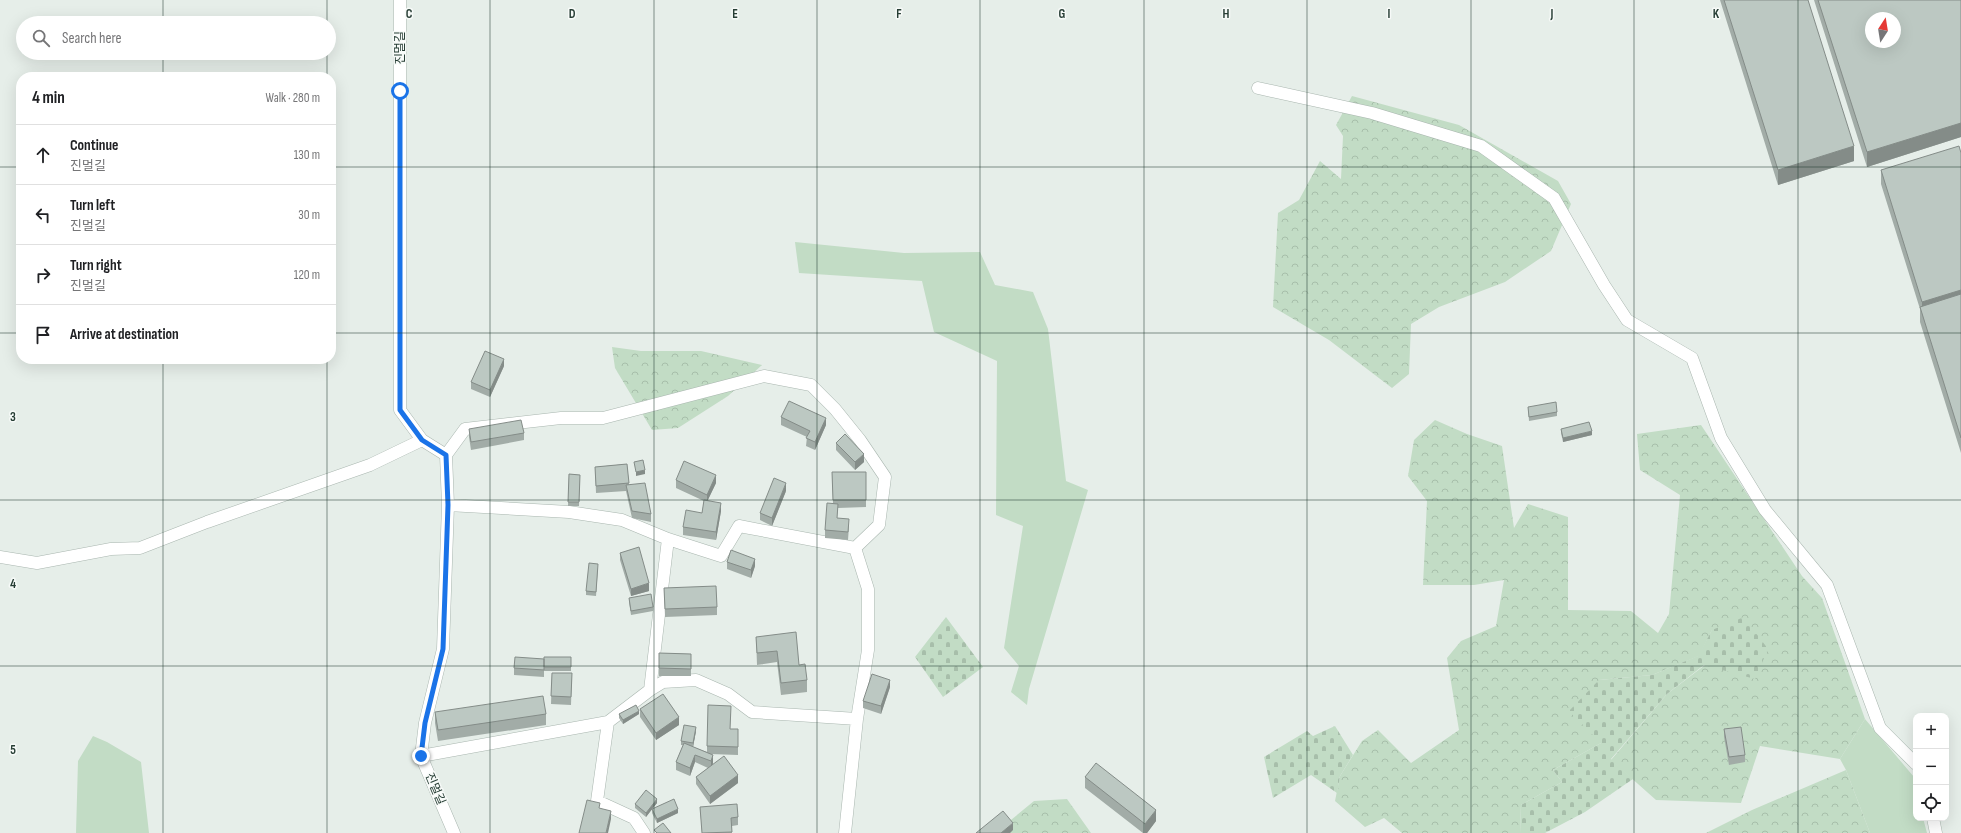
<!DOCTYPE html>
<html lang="en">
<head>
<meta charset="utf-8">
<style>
  :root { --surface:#fff; --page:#f6f6f6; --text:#202124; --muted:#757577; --line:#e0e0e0 }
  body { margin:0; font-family:"Sofia Sans Condensed","Noto Sans KR",sans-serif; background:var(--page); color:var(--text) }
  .controls { position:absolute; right:12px; bottom:12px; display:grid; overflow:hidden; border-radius:8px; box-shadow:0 4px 16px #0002 }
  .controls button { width:36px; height:36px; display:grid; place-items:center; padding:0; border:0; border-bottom:1px solid var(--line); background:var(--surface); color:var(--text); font:20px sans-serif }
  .compass { position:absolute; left:1865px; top:12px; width:36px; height:36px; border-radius:50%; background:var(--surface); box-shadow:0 4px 16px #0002; rotate:12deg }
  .stop { position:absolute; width:12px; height:12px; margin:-9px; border:3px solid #1a73e8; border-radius:50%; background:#fff }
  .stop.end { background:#1a73e8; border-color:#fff; box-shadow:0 1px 4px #0008 }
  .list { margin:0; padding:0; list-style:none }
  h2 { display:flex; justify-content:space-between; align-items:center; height:52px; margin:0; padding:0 16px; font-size:17px }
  h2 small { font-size:13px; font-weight:400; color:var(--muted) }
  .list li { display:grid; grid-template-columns:26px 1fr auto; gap:12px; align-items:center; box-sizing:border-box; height:60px; padding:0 16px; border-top:1px solid var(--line) }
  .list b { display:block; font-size:15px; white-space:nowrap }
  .list p { margin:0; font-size:13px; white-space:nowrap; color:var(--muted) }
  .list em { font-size:13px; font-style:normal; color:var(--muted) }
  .icon { flex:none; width:22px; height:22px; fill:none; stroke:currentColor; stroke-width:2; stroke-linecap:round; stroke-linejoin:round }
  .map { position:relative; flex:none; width:1961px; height:833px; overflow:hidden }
  .search { position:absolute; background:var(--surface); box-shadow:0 4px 16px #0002; left:16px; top:16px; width:320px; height:44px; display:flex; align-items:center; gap:10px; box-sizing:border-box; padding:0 14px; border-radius:22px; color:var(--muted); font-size:15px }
  .panel { position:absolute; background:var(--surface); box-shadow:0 4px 16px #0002; left:16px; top:72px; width:320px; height:292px; border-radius:16px }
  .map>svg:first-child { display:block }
  .grass { fill:#c2dcc5 }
  .forest { fill:url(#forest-crowns) }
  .cemetery { fill:url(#cemetery-stones) }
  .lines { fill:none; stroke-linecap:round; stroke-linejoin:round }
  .minor-casing { stroke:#a9b6af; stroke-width:13 }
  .minor { stroke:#fff; stroke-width:12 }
  .wall { fill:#a2aca7 }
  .shaded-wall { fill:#848c88 }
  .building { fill:#bcc8c2; stroke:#848c88; fill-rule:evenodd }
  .route { stroke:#1a73e8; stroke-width:5 }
  .grid { fill:none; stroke:#273e35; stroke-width:1; stroke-opacity:0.55 }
  .labels { text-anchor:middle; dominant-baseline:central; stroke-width:3; stroke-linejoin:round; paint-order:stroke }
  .street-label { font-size:12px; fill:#273e35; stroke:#f7faf8 }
  .grid-label { font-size:13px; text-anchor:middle; font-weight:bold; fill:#273e35; stroke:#f7faf8; stroke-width:3; stroke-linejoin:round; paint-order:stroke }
</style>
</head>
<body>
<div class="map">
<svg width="1961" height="833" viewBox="0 0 1961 833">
  <defs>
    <pattern id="forest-crowns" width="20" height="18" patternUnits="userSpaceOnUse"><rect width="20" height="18" fill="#c2dcc5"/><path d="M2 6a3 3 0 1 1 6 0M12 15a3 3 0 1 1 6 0" fill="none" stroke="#a7beaa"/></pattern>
    <pattern id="cemetery-stones" width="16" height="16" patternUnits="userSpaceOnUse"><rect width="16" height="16" fill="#c2dcc5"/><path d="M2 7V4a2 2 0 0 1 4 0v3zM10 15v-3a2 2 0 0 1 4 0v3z" fill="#a7beaa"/></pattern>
  </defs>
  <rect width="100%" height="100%" fill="#e6eee9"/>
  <!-- grass -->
  <path class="grass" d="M795,242L904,253L980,252L995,285L1033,292L1048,329L1066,481L1088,490L1029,689L1027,705L1011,692L1019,666L1004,648L1023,526L996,515L997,361L934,332L922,281L799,273Z
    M1865,719L1914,777L1916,818H1923L1927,833H1870L1846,770L1840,759Z
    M93,736L107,742L141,762L149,833H76L78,761Z"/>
  <!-- forest -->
  <path class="forest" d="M1352,96L1459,125L1558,181L1571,204L1551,251L1505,282L1439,307L1411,324L1409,374L1392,388L1329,340L1273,307L1278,213L1299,200L1320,161L1341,179L1343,136L1336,125Z
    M612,347L641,351H701L762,365L728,396L678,428L652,430L615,368Z
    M1435,420L1467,434L1502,446L1514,528L1528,504L1568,517V610L1631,611L1658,633L1669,614L1680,495L1640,470L1637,434L1701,425L1802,576L1822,598L1865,719L1840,759L1760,746L1741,803L1656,800L1611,760L1667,694L1705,665L1712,630L1699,656L1652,675L1599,680L1601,743L1553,770L1562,782L1521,805L1520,833H1402L1384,818L1365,827L1335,801L1340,776L1362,741L1378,730L1411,763L1459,730L1447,658L1461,641L1496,626L1504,580L1474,585H1423L1427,501L1408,476L1414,440Z
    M1846,770L1870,833H1706L1752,810Z
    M1067,799L1091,833H995L1034,801Z"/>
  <!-- cemetery -->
  <path class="cemetery" d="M946,617L983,667L943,697L915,657Z
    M1744,617L1768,649L1755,679L1704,665L1667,694L1611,759L1633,779L1585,812L1545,833H1520L1521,805L1562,782L1553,770L1601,743L1569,711L1599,680L1652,675L1698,656L1712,630Z
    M1335,726L1353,755L1340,776L1337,793L1311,775L1273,798L1264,757L1307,731L1313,736Z"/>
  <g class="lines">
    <defs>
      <path id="minor" d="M400,0V410L422,440L446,455L448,505L443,649L425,723L421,756L454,833
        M1258,88L1372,113L1481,146L1554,198L1604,285L1627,320L1692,358L1721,438L1765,510L1827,585L1880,728L1916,764
        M446,455L465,429L561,418H603L764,376L811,385L835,409L860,440L885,477L879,525L855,548L739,526L721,556L668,539L622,520L569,512L448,505
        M0,557L37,563L111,549L140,548L207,522L370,465L422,440
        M650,690L668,539
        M608,722L597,801L634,818L644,833
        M421,756L608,722L650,690L663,682L696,680L728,694L752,712L857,719
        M1933,818L1936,833
        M845,833L857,719L868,650V589L855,548"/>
    </defs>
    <!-- minor casing -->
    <use href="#minor" class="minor-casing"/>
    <!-- minor -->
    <use href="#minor" class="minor"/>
  </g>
  <!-- wall -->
  <path class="wall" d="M1720,0H1808L1854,161L1778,185Z
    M1814,0H1961V137L1867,167Z
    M1961,153V453L1920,322V309L1881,184V170Z
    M504,366L490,397L471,389V382Z
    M1528,407L1557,412V416L1529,421Z
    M781,417L826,425L815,450L806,446L807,437L781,425Z
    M469,429L524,433V440L471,450L469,437Z
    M1561,429L1592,435L1563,442L1561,433Z
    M836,443L864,462L855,470L836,450Z
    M627,464L629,485L651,514V522L632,518L626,491L596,493L595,467Z
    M832,472H866V507L838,508L837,518L849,526L848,540L825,538V530L833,504Z
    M569,474L580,475L579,506H568Z
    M676,480L716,483L707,501L721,511L716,540L683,535V527L702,513L704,501L676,488Z
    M786,491L772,526L760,520V513Z
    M620,553L649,591L631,596L620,560Z
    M727,562L755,566L751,578L727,569Z
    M598,568L596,596L586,595V591Z
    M664,588L717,607V615L665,617Z
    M629,598L653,607V611L631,615L629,602Z
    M756,637L799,665L807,680V692L781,695L777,662L757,665Z
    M659,653L691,654V676H659Z
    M571,657V671H544V677L514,675V668L544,659Z
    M552,673H572L571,705L551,704Z
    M890,687L881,714L863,708V701Z
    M640,709L679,725L656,740L640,717Z
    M435,712L546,714V725L438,741L435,723Z
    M731,713L730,729L738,737V755L710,754L713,763V764L738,783L710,804L696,784V777L708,768L695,762L690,776L676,770V762L683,745H681V741L696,731L693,747L707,752V746Z
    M619,714H639L623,724L619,718Z
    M1724,729L1745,755V762L1729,765L1724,737Z
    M1085,777L1156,821L1147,833H1143L1085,788Z
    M657,803L652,809L678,813L657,823L652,813V809L646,817L635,808V804Z
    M700,807L738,817V825L732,826V833H702Z"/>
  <!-- shaded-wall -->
  <path class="shaded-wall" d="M1961,123V137L1867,167V152Z
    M1854,146V161L1778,185V170Z
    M1961,290V305L1922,314V302Z
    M504,359V366L490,397V390Z
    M826,418V425L815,450V442Z
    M1592,431V435L1563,442V438Z
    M864,454V462L855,470V462Z
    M645,470V474L636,476V472Z
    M716,475V483L707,502V495Z
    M786,483V491L772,526V518Z
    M721,503V511L716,540V532Z
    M755,559V566L751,578V570Z
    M649,583V591L631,596V589Z
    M890,680V687L881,714V706Z
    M639,711V714L623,724V720Z
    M679,717V725L656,740V733Z
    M696,727V731L693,747V743Z
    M695,755V762L690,776V768Z
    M713,755V763L711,769V761Z
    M738,775V783L710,804V796Z
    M657,799V803L646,817V813Z
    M678,809V813L657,823V819Z
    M1156,810V821L1147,833H1145V824Z
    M611,811V819L608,833H606Z
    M1013,823V830L1010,833H1001Z"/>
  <!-- building -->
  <path class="building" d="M1724,0H1808L1854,146L1778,170Z
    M1818,0H1961V123L1867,152ZM1871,18H1895V42H1871Z
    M1959,146L1961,153V290L1922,302L1881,170Z
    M1961,294V438L1920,307Z
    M485,351L504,359L490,390L471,382Z
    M789,401L826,418L815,442L806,438L810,431L781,417Z
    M1556,402L1557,412L1529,417L1528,407Z
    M521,420L524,433L471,442L469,429Z
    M1589,422L1592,431L1563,438L1561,429Z
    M845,434L864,454L855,462L836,443Z
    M643,460L645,470L636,472L634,462Z
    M684,461L716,475L707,495L676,480Z
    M627,464L629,483L596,486L595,467Z
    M832,472H866V500H833Z
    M569,474L580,475L579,502H568Z
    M774,478L786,483L772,518L760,513Z
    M645,483L651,514L632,511L626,485Z
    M704,500L721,503L716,532L683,527L686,510L702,513Z
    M827,503L838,504L837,518L849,519L848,532L825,530Z
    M639,547L649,583L631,589L620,553Z
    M731,550L755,559L751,570L727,562Z
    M589,563L598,564L596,592L586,591Z
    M716,586L717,607L665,609L664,588Z
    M651,594L653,607L631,611L629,598Z
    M796,632L799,665L805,664L807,680L781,683L777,651L757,653L756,637Z
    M659,653L691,654V669L659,668Z
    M515,657L544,659V670L514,668Z
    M544,657H571V667H544Z
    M552,673H572L571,697L551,696Z
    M872,674L890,680L881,706L863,701Z
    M663,694L679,717L656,733L640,709Z
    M543,696L546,714L438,730L435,712Z
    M636,705L639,711L623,720L619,714Z
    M708,705L731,706L730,729H738V747L707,746Z
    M684,725L696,727L693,743L681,741Z
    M1741,727L1745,755L1729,757L1724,729Z
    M684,743L713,755L711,761L695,755L690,768L676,762Z
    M724,756L738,775L710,796L696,777Z
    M1096,763L1156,810L1145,824L1085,777Z
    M646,790L657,799L646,813L635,804Z
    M674,799L678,809L657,819L652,809Z
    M587,800L600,803L599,808L611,811L606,833H579Z
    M737,804L738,817L731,818L732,832L702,833L700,807Z
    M1003,811L1013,823L1001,833H976Z
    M663,823L671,833H657L654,830Z"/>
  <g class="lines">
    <!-- route -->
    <path class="route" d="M400,91V410L422,440L446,455L448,505L443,649L425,723L421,756"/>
  </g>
  <!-- grid -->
  <path class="grid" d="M163,0V23M327,0V23M490,0V833M654,0V833M817,0V833M980,0V833M1144,0V833M1307,0V833M1471,0V833M1634,0V833M1798,0V833M163,53V77M327,53V77M0,167H21M331,167H1961M0,333H21M331,333H1961M163,359V833M327,359V833M0,500H1961M0,666H1961"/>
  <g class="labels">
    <!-- street labels -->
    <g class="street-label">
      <text transform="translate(400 48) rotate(-90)">진멀길</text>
      <text transform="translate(435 789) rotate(67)">진멀길</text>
    </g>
  </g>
  <g class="grid-label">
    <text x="409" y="18">C</text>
    <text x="572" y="18">D</text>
    <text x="735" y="18">E</text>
    <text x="899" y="18">F</text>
    <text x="1062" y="18">G</text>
    <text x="1226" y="18">H</text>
    <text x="1389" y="18">I</text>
    <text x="1552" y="18">J</text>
    <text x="1716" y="18">K</text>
    <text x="13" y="421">3</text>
    <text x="13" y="588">4</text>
    <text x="13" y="754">5</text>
  </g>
</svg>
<div class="controls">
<button>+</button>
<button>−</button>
<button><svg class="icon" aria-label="locate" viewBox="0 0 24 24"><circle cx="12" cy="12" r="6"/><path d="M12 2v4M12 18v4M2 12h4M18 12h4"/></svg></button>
</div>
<svg class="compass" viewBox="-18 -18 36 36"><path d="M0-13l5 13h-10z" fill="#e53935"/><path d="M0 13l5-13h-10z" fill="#757577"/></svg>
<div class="stop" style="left:400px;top:91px"></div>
<div class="stop end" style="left:421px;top:756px"></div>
<div class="search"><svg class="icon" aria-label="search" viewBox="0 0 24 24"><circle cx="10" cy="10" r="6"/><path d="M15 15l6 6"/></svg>Search here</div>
<section class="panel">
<h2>4 min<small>Walk · 280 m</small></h2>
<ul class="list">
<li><svg class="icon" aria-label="ahead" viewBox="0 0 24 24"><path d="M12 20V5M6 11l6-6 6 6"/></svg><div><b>Continue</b><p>진멀길</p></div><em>130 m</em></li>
<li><svg class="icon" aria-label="left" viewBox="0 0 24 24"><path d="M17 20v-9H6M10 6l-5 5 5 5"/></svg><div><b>Turn left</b><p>진멀길</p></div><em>30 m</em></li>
<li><svg class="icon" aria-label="right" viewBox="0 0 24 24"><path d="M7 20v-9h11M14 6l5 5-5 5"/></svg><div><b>Turn right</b><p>진멀길</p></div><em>120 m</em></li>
<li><svg class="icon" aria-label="arrive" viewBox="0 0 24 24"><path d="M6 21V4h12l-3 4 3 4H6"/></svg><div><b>Arrive at destination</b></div></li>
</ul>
</section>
</div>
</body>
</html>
